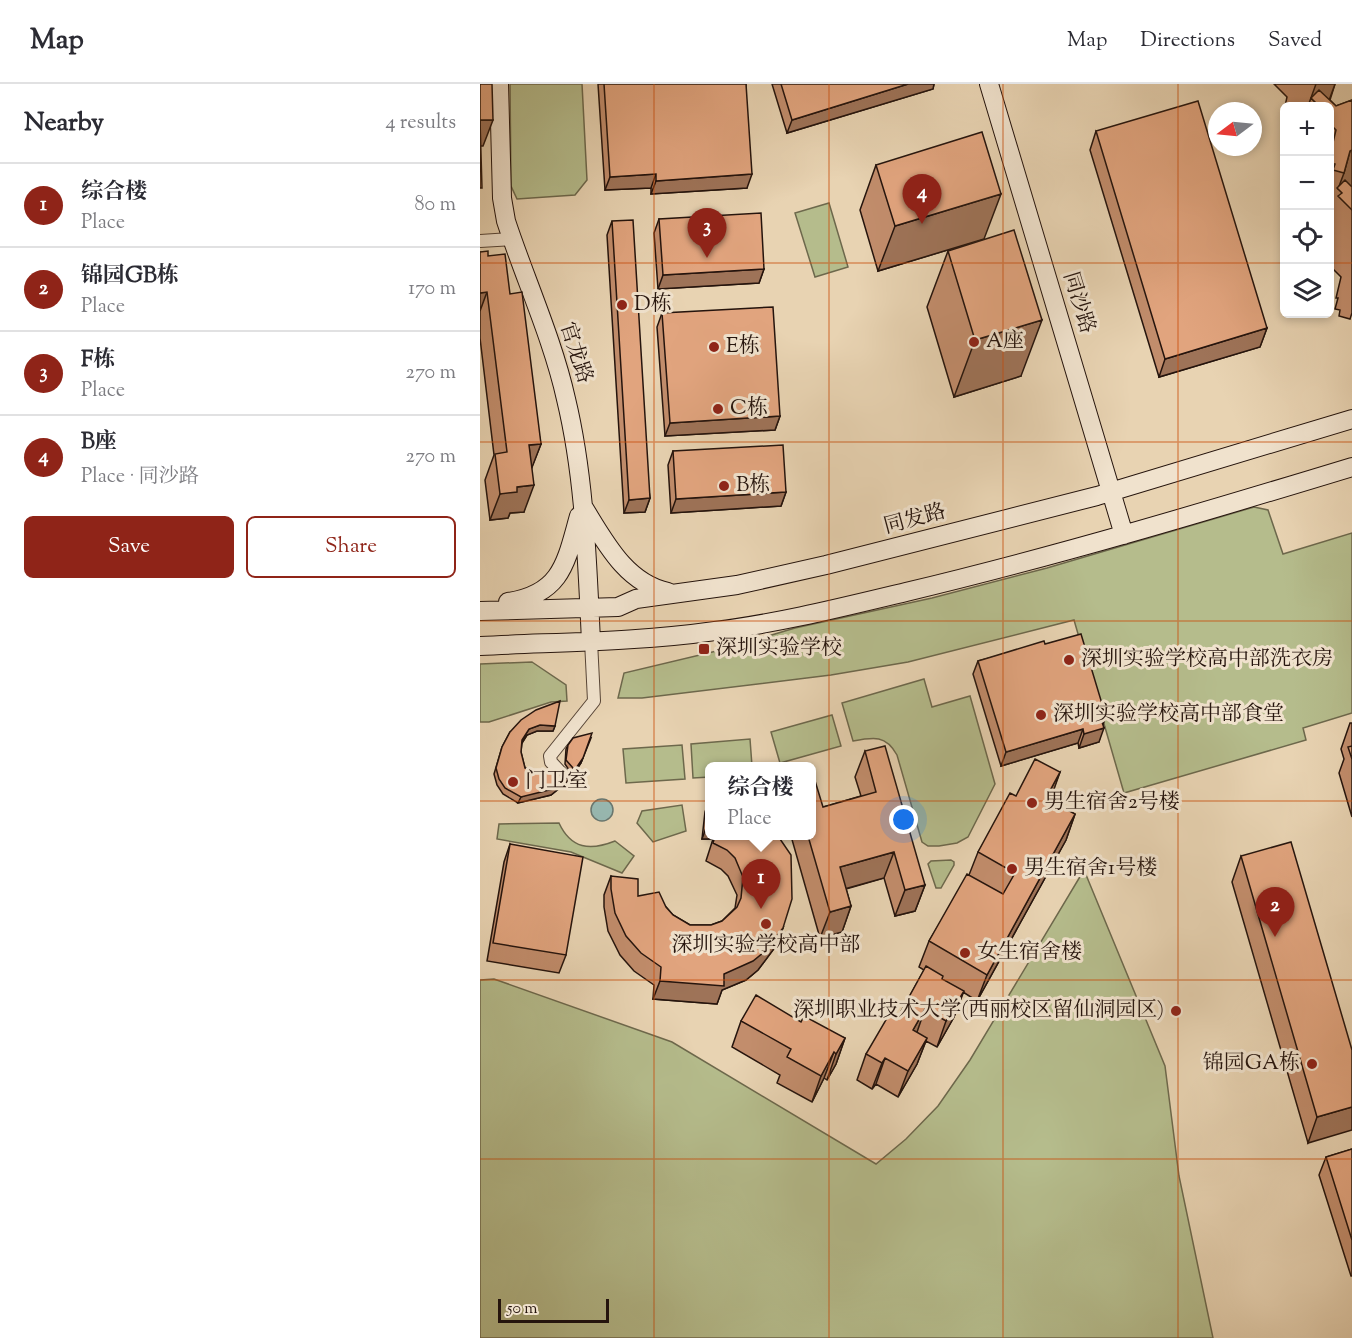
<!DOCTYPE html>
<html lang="en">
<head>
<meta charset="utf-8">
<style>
  :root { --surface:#fff; --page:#f7f7f7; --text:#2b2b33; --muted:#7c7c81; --line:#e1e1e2; --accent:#8f2418 }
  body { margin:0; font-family:"Sorts Mill Goudy","Noto Serif SC",serif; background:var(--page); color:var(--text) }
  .controls { position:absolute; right:18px; top:18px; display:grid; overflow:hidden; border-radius:9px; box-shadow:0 3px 9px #0003 }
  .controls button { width:54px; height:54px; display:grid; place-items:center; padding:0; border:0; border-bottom:2px solid var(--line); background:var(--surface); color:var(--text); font:30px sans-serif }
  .compass { position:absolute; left:728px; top:18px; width:54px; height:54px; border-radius:50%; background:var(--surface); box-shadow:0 3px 9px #0003; rotate:254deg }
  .scale { position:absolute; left:18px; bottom:15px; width:111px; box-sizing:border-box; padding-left:6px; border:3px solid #25140d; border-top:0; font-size:16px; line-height:21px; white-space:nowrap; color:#25140d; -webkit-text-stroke:4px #f0e2cd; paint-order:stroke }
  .you { position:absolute; left:424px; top:736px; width:21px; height:21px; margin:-15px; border:4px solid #fff; border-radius:50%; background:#1a73e8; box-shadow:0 0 0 9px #1a73e833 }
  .badge { display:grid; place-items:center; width:39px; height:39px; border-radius:50%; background:var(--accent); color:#fff; font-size:20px; font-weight:700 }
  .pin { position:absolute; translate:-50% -50px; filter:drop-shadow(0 2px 3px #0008) }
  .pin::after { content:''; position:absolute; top:32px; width:21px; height:18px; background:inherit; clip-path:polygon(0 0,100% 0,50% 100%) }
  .popup { position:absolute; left:225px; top:678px; width:111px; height:78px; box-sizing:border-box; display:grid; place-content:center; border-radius:9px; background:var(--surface); filter:drop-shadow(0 2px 4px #0005); font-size:20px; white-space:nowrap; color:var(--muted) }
  .popup b { font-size:22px; color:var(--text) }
  .popup::after { content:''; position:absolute; left:50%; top:100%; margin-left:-12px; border:12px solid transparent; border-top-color:var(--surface) }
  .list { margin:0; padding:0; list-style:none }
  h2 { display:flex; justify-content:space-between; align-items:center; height:78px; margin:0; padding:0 24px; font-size:26px }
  h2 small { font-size:20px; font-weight:400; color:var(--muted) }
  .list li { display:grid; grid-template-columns:39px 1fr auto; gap:18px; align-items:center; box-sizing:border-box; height:84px; padding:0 24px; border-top:2px solid var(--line) }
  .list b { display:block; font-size:22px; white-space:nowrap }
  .list p { margin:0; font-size:20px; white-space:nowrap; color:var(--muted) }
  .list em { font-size:20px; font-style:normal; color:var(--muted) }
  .actions { display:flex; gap:12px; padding:18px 24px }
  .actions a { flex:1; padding:14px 0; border:2px solid var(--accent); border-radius:9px; text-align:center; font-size:21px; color:var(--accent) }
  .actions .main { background:var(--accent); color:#fff }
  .icon { flex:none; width:33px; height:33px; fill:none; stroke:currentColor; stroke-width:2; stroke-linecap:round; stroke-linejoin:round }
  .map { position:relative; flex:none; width:872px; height:1254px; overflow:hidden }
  header { display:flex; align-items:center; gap:36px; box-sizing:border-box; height:84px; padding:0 30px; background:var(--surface); border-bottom:2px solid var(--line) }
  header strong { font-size:28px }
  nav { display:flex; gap:33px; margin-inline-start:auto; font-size:21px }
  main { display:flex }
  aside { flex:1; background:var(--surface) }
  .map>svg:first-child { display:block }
  .green { fill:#b5bc8c; stroke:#6d684c; stroke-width:1.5 }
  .water { fill:#97b7af; stroke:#69766e; stroke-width:1.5 }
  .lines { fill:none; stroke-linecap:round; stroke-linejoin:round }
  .street-casing { stroke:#564436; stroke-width:14 }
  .secondary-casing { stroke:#25140d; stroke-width:20 }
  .street { stroke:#f0e2cd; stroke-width:12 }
  .secondary { stroke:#f0e2cd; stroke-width:18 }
  .wall { fill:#c28d6c; stroke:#25140d; stroke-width:1.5 }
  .shaded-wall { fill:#9e7358; stroke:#25140d; stroke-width:1.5 }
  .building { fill:#e1a47e; stroke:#25140d; stroke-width:1.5 }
  .grid { fill:none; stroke:#cb4f0c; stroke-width:1.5; stroke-opacity:0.55 }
  .poi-dot { fill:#8f2418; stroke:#f0e2cd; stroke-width:2 }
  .labels { text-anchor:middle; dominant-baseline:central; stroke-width:6; stroke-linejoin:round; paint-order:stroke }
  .street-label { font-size:21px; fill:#25140d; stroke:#f0e2cd }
  .poi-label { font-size:21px; fill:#25140d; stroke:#f0e2cd; text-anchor:start }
</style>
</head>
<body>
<header>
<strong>Map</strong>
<nav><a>Map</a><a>Directions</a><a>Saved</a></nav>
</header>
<main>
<aside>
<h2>Nearby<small>4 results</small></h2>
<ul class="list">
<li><span class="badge">1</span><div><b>综合楼</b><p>Place</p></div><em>80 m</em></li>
<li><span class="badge">2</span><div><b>锦园GB栋</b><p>Place</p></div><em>170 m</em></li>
<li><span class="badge">3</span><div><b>F栋</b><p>Place</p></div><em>270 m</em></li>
<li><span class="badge">4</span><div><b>B座</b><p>Place · 同沙路</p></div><em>270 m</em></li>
</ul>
<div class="actions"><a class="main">Save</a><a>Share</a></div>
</aside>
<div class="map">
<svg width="872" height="1254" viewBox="0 0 872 1254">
  <rect width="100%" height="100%" fill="#e8d3b2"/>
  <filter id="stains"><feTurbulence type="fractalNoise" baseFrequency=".00333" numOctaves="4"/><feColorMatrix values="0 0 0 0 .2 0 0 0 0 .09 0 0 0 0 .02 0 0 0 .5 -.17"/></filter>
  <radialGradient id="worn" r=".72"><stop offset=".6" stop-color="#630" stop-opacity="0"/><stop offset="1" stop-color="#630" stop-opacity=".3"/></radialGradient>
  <!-- green -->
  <path class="green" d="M30,0H102L107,96L95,111L37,115L31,102Z
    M349,119L368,183L335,193L315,129Z
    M774,423L788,426L803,470L872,449V629L823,644L826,656L644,709L594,536L428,578L351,591L162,614H138L144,589L245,565L315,544L452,514L567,484Z
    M52,578L86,601L87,617L71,618L9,638H0V580Z
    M444,595L452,623L490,612L515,700L488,753L477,759L459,762H448L442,758L417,671C406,651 394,653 373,657L362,619Z
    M352,631L361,662L300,679L291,648Z
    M270,655L272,682H230V693L213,694L211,660Z
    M202,661L205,695L146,699L143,665Z
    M202,721L206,747L173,758L157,739L162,727Z
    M79,739C91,765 110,767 135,757L154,772L142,789L91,768L17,755L19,740Z
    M471,776L474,778V781L461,804H456L448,780L451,777Z
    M604,786L685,982L699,1092L733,1254H0V896L14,895L192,958L396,1080L426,1055L458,1022L490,976Z"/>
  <!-- water -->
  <path class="water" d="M111 726a11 11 0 1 1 22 0a11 11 0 1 1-22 0Z"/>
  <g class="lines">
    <defs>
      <path id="street" d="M0,157L32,155
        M83,691L71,678L70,672L114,617L111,557"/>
      <path id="secondary" d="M19,0L22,114L26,137C45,195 73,256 86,315C105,394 107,477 111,557
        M509,0L644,451
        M104,424C125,458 146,499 188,508
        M28,518C82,510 86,478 99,432
        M0,527L138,523L156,515L257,501L346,481L617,412L872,335
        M0,562C78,558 158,558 235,547C300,539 363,523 426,508C577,472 724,428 872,383"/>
    </defs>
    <!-- street casing -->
    <use href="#street" class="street-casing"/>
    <!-- secondary casing -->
    <use href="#secondary" class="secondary-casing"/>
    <!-- street -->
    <use href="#street" class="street"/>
    <!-- secondary -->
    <use href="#secondary" class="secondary"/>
  </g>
  <!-- wall -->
  <path class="wall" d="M118,0H266L267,104L171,110V104L125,106Z
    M292,0H454L453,5L307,49Z
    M794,0H855L850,16L856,22L872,16V229L870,235L859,232L860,226L855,225L858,214H856L861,193L849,181V22H805L807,13Z
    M804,26V46H801L804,35L803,34Z
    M616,47L787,244L780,263L679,293L610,66Z
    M396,81L504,155L398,187L380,126Z
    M179,135L284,185L279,199L178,205L174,149Z
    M132,137L170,414L165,428L144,429L127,151Z
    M468,167L541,292L474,313L447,223Z
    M0,168L8,172L30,210L61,360L51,385L44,428L30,429L28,434L10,436L5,396L14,371L0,254Z
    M182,229L300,332L295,346L185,352L177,243Z
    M193,367L306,408L301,422L191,429L188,381Z
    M565,560L623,641L619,658L599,664L598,659L521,682L493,590L498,577Z
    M870,639H872V733L859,689L864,675L861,665Z
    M75,642L73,647H57L47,651L42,659L41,668L45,684L82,693L89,692L87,698L71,711L38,719L23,710L17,701L14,690L22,663L30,648Z
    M111,654L101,679L90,695L91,689L85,680L86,665L88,661Z
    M385,667L445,801L435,827L415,832L404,794L366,805L371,822L362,848L340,854L311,752H332L343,723L381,712L375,693Z
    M580,688L569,716L595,730L586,756L497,917L483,908L474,933L457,963L446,957L437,980L418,1013L396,1000L392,1005L377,996L386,970L418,933L444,886L439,883L449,857L489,791L498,768L536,712Z
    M230,714V752H298L303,844L296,862L278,886L266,896L242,906L237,920L173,915L174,901L154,887L140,871L128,847L124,823V811L131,792L158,812L186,823L193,831L210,841H231L242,837L255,824L257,811L248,792L241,785L226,777L233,755H222L225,728Z
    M30,760L86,871L79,889L7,877L24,778Z
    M761,772L872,966L828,1059L752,798Z
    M261,937L321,938L365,954L356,980L347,996L344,994L332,1018L297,999L300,991L252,963Z
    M872,1065V1192H871L839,1091L846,1073Z"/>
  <!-- shaded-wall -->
  <path class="shaded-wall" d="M428,0H454L453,5L307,49L312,36Z
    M836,0H855L847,22L836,19L831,14L828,22Z
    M0,36H13L3,62H0Z
    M872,66V113L858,105L864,89L870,67Z
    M176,90L171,104L125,106L130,93Z
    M272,90L267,104L171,110L176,97Z
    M521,110L504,155L398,187L415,142Z
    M284,185L279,199L178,205L183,191Z
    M7,208L0,227V209Z
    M562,236L541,292L474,313L495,256Z
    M787,244L780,263L679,293L685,275Z
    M300,332L295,346L185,352L190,339Z
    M61,360L51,386L49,361Z
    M54,401L44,428L30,429L28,434L10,436L20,410L37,403Z
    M306,408L301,422L191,429L196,415Z
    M170,414L165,428L144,429L149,416Z
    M626,633L621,645L624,644L619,658L599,664L604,650L621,635Z
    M60,641L75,642L73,647H57L47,651L40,662L42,656L49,645Z
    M603,645L598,659L521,682L526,668Z
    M103,674L101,679L90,695L92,690Z
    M580,688L571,714L557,740L566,714Z
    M89,692L87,698L71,711L38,719L41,713Z
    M595,730L586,756L497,917L507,891Z
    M229,736H230V752H235L233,755H222Z
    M414,768L404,794L350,809L360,783Z
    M445,801L435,827L415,832L425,806Z
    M371,822L362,848L340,854L350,828Z
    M303,844L296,862L278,886L266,896L242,906L237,920L173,915L180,897L244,890Z
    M484,907L474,933L457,963L466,937Z
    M445,925L436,951L433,946Z
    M365,954L356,980L347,996L356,970Z
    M447,954L437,980L418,1013L428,987Z
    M354,968L344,994L332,1018L341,992Z
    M405,974L396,1000L392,1005L402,979Z
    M872,1023V1046L828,1059L837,1033Z"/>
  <!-- building -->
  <path class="building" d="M0,0H12L13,36H0L2,104H0Z
    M124,0H266L272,90L176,97V90L130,93Z
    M301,0H428L312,36Z
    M839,6L856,22L872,16V66L870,67L864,89L853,86L855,80L850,79L853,68L851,67L856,46L849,39V22H833L836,19L831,14Z
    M718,17L787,244L685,275L616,47Z
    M502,48L521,110L415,142L396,81Z
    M865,96L872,103V126L858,112L862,109L857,104Z
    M281,129L284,185L183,191L179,135Z
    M153,136L170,414L149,416L132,137Z
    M534,146L562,236L495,256L468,167Z
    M8,167V172L25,170L30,210L42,208L61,360L49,361L54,401L37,403V408L20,410L15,370L27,368L7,208L0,209V168Z
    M293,223L300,332L190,339L182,229Z
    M303,361L306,408L196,415L193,367Z
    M601,550L626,633L621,635L624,644L604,650L603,645L526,668L498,577L564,557L565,560Z
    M80,617L75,642L60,641L49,645L42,656L41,668L45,684L64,688L75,686L82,693L89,692L73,705L41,713L25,704L19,695L16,684L22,663L30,648L41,636L56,626Z
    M112,649L103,674L92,690L93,684L86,676L88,661L93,654Z
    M405,662L445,801L425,806L414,768L360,783L371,822L350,828L328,752H332V687L343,723L396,708L385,667Z
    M872,662V675L868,663Z
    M555,675L580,688L566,714L595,730L507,891L449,857L487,790L523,810L535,789L498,768L530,709L536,712Z
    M235,752H298L311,771L312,815L303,844L284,868L273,877L244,890V902L180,897L181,883L161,869L146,852L135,829L131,805V792L158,795V812L179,808L186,823L193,831L210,841H231L242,837L257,823L261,814L263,793L255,774L247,766L233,759Z
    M811,758L872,966V1023L837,1033L761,772Z
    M30,760L103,773L86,871L13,859Z
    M446,882L463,892L462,895L484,907L466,937L445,925L433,946L447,954L428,987L405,974L402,979L386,970L410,929L418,933Z
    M276,911L321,938L324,932L365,954L356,970L354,968L341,992L307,973L311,965L261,937Z
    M872,1065V1156L846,1073Z"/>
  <!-- grid -->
  <path class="grid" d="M174,0V1254M349,0V1254M523,0V1254M698,0V1254M0,179H804M850,179H872M0,358H872M0,537H872M0,717H872M0,896H872M0,1075H872"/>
  <!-- markers -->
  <g class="poi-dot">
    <circle cx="142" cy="221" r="6"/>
    <circle cx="494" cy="258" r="6"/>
    <circle cx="234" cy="263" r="6"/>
    <circle cx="238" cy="325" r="6"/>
    <circle cx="244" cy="402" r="6"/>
    <rect x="218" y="559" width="12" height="12" rx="3"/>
    <circle cx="589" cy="576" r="6"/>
    <circle cx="561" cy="631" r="6"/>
    <circle cx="33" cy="698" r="6"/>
    <circle cx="552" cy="719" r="6"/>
    <circle cx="532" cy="785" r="6"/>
    <circle cx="286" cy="840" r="6"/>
    <circle cx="485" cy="869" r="6"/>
    <circle cx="696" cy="927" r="6"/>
    <circle cx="832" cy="980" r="6"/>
  </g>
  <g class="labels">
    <!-- street labels -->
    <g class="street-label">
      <text transform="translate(598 219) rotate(73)">同沙路</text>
      <text transform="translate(95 269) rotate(72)">官龙路</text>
      <text transform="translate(435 436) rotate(-15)">同发路</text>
    </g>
    <!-- poi labels -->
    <g class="poi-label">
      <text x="154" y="221">D栋</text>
      <text x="506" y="258">A座</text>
      <text x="246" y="263">E栋</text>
      <text x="250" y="325">C栋</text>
      <text x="256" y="402">B栋</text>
      <text x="236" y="565">深圳实验学校</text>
      <text x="601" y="576">深圳实验学校高中部洗衣房</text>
      <text x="573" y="631">深圳实验学校高中部食堂</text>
      <text x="45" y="698">门卫室</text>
      <text x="564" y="719">男生宿舍2号楼</text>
      <text x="544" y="785">男生宿舍1号楼</text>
      <text x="286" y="862" text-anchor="middle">深圳实验学校高中部</text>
      <text x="497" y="869">女生宿舍楼</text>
      <text x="684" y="927" text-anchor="end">深圳职业技术大学(西丽校区留仙洞园区)</text>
      <text x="820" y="980" text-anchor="end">锦园GA栋</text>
    </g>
  </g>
  <rect width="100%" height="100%" filter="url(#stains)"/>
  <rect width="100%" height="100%" fill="url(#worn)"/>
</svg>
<div class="controls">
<button>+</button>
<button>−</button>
<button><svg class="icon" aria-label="locate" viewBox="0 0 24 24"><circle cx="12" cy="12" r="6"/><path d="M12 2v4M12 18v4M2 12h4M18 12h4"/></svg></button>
<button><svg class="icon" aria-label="layers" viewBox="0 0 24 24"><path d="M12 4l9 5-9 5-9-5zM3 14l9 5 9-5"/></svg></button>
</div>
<svg class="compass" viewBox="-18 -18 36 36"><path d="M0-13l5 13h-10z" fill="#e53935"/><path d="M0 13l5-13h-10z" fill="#7c7c81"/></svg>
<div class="scale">50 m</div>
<div class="you"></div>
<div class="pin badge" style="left:281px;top:825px">1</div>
<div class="popup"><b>综合楼</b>Place</div>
<div class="pin badge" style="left:795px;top:853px">2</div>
<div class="pin badge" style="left:227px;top:174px">3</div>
<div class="pin badge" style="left:442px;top:140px">4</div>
</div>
</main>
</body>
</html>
